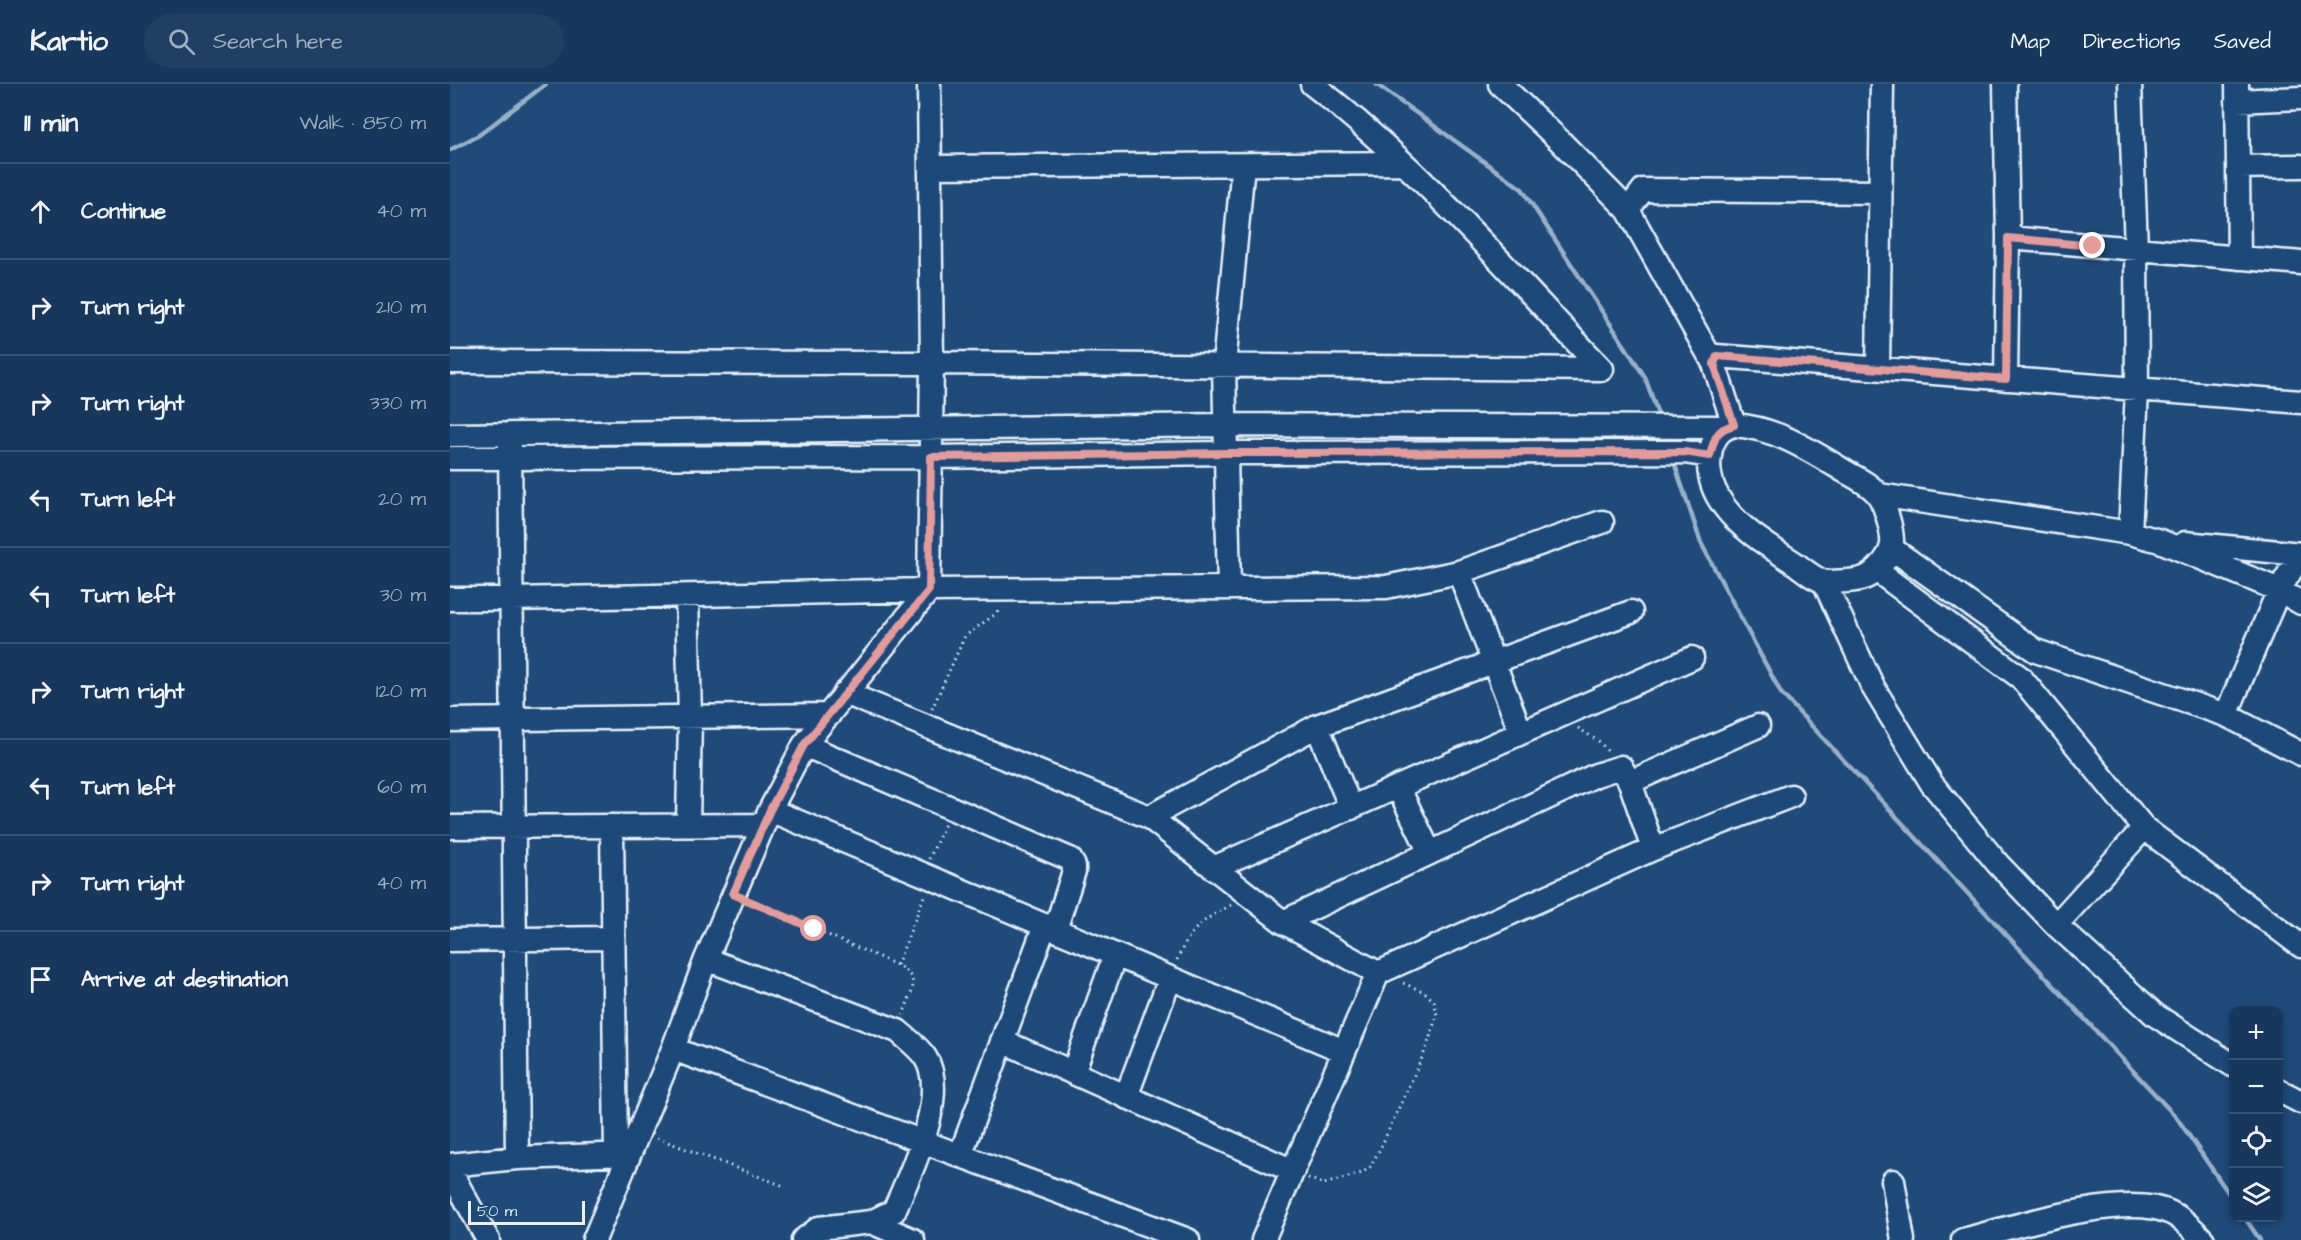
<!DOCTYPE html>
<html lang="en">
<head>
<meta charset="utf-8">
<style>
  :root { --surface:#17385c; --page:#203f62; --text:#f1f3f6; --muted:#9eacbb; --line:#365272 }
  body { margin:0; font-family:"Architects Daughter",sans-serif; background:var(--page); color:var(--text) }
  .controls { position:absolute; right:18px; bottom:18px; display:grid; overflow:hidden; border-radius:12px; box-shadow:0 3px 9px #0003 }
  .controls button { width:54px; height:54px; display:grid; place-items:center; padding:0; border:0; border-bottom:2px solid var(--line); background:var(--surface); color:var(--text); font:30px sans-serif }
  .scale { position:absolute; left:18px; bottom:15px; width:117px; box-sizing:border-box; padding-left:6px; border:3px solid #e8f1f8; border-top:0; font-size:16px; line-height:21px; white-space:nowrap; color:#e8f1f8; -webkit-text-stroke:4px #1f4a7a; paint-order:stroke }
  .stop { position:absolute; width:18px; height:18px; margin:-14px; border:4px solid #e69b98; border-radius:50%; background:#fff }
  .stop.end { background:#e69b98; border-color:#fff; box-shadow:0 2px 6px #0008 }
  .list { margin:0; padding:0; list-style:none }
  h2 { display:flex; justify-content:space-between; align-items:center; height:78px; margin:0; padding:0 24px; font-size:26px }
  h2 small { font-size:20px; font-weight:400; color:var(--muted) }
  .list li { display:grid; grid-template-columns:39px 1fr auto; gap:18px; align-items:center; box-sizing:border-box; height:96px; padding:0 24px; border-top:2px solid var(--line) }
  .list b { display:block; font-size:22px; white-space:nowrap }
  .list em { font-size:20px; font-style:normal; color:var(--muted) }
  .icon { flex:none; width:33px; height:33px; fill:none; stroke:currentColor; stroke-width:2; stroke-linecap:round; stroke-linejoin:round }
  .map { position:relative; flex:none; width:1851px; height:1156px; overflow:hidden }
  header { display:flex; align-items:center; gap:36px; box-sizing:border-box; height:84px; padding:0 30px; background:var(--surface); border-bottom:2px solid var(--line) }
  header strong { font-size:28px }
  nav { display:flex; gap:33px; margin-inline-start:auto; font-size:21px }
  .search { width:420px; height:54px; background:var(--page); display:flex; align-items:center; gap:15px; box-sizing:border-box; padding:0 21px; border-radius:33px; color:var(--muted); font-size:22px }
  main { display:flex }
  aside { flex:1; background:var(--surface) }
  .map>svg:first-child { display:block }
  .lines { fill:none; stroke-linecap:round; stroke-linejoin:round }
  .stream { stroke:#9ab0c7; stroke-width:4.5 }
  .minor-casing { stroke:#e8f1f8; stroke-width:27 }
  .path { stroke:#e8f1f8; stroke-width:3; stroke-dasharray:1.5 4.5; stroke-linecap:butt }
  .minor { stroke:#1f4a7a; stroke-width:22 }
  .route { stroke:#e69b98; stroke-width:8 }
</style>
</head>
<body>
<header>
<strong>Kartio</strong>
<div class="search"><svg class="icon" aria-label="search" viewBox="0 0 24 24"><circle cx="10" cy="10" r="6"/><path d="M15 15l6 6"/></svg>Search here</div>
<nav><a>Map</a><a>Directions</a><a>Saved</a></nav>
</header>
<main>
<aside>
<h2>11 min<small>Walk · 850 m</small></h2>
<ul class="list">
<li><svg class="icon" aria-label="ahead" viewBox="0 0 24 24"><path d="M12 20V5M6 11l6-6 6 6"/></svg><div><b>Continue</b></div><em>40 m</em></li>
<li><svg class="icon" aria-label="right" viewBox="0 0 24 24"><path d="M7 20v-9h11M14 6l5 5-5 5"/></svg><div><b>Turn right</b></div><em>210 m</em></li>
<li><svg class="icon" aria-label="right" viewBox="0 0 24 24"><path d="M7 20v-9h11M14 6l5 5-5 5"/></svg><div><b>Turn right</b></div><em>330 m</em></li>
<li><svg class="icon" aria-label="left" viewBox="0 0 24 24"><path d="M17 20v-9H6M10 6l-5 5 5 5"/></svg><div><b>Turn left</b></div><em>20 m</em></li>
<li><svg class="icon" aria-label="left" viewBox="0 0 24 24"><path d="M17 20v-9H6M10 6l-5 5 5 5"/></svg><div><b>Turn left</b></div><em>30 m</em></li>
<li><svg class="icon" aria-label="right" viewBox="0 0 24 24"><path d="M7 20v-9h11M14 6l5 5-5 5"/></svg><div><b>Turn right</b></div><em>120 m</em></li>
<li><svg class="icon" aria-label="left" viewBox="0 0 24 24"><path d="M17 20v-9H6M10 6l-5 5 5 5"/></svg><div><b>Turn left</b></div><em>60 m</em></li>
<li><svg class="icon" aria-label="right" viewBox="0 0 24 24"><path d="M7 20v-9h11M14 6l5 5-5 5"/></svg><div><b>Turn right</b></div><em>40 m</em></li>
<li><svg class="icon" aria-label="arrive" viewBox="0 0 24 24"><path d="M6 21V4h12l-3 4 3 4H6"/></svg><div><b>Arrive at destination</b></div></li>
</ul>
</aside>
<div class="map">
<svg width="1851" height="1156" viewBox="0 0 1851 1156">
  <rect width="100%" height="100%" fill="#1f4a7a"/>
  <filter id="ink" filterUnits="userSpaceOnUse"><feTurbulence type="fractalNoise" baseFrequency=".0167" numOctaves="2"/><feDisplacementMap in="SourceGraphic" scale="12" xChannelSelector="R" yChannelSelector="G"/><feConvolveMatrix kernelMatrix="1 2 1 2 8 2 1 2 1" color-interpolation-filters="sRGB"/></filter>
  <g filter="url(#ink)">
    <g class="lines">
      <!-- stream -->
      <path class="stream" d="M926,0L1072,105L1195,293L1210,336
        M0,66L29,51L96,0
        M1223,375L1251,459L1331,609L1727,1034L1784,1117
        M1795,1134L1810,1156"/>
      <defs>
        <path id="minor" d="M862,0C967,81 1060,189 1152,285
          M1050,0L1110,57L1178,126L1264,280
          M1555,0L1558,154L1556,295
          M1787,0L1789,174
          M1787,17L1851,14
          M480,83L951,79
          M1788,83L1851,82
          M1178,126L1193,106L1430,108
          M1558,154L1851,179
          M0,278L482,279L1152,285
          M1428,284L1432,0
          M1284,341L1264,280L1267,272L1851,318
          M1284,341C1327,344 1361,367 1396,388C1407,394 1423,402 1429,412C1436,423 1445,453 1441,465C1437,476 1425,490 1414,494C1404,498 1388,497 1378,498C1367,498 1352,484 1343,478C1304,453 1248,419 1261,365C1265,352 1271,344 1284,341Z
          M0,351L776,341L1274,343
          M60,360L67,1074
          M0,374L481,373L776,369L1234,368L1260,372
          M1429,411L1680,449L1710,457L1829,506L1851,519
          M1680,449L1687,306L1686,165L1680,0
          M1735,459L1851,470
          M1441,464L1586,567L1776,631L1851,670
          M1426,486L1571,594L1694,744L1851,862
          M1009,488L1071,649
          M1374,498L1423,603L1482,700L1548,780L1606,841L1705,931L1784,982
          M779,504L774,282L793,81
          M237,512L240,633L238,741
          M0,515H61L479,506L936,503L1009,488L1152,438
          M395,609L699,733L833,838L928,889
          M1776,631L1829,506L1851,470
          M0,636L379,631
          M867,642L901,724
          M354,661L620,775L624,782V787L605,846
          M1180,698L1308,642
          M948,703L980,769
          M320,726L894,967
          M699,733L867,642L1181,528
          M162,742L166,1070
          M0,743L313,741
          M763,784L1242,574
          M833,838L1146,691L1171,683L1180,698L1203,765
          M1606,841L1694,744
          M0,856L163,854
          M256,875L448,947C457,955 468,963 475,973C500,1011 460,1089 444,1127L421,1138L369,1144L353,1156
          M552,957L843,1087
          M223,965L738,1156
          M623,989L665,871
          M1828,1006L1851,1018
          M676,1013L720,894
          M510,1072L595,841
          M0,1081L67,1074L179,1070
          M0,1087L38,1156
          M1443,1097L1453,1156
          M421,1138L463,1156
          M144,1156L223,965L256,875L320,726L354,661L479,506L482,279L479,0
          M813,1156L928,889L1203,765L1341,712
          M1513,1156C1562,1143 1676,1107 1721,1129C1732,1134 1745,1147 1753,1156"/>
      </defs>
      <!-- minor casing -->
      <use href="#minor" class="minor-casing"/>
      <!-- path -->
      <path class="path" d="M482,625L515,552L547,529L550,524
        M1128,644L1150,658L1158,668
        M479,775L495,740
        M302,818L447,881C473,896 461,907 453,931
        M727,876C741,844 751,837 781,821
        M447,881L475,810
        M207,1054L334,1102
        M858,1094L874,1100L912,1089L920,1083L930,1065L976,965L987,931L984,917L974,908L953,899"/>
      <!-- minor -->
      <use href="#minor" class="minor"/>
    </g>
  </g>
  <g class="lines" filter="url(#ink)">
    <!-- route -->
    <path class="route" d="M364,845L283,810L320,726L354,661L479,506L481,373L776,369L1234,368L1260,372C1264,355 1266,345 1284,341L1264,280L1267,272L1556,295L1558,154L1643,162"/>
  </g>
</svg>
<div class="controls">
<button>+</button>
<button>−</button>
<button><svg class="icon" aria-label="locate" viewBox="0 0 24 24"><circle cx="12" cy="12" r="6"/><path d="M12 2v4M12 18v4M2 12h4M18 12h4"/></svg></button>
<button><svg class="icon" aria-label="layers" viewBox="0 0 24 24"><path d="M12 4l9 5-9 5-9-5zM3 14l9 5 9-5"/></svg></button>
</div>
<div class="scale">50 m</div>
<div class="stop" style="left:364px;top:845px"></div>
<div class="stop end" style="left:1643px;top:162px"></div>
</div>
</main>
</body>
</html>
